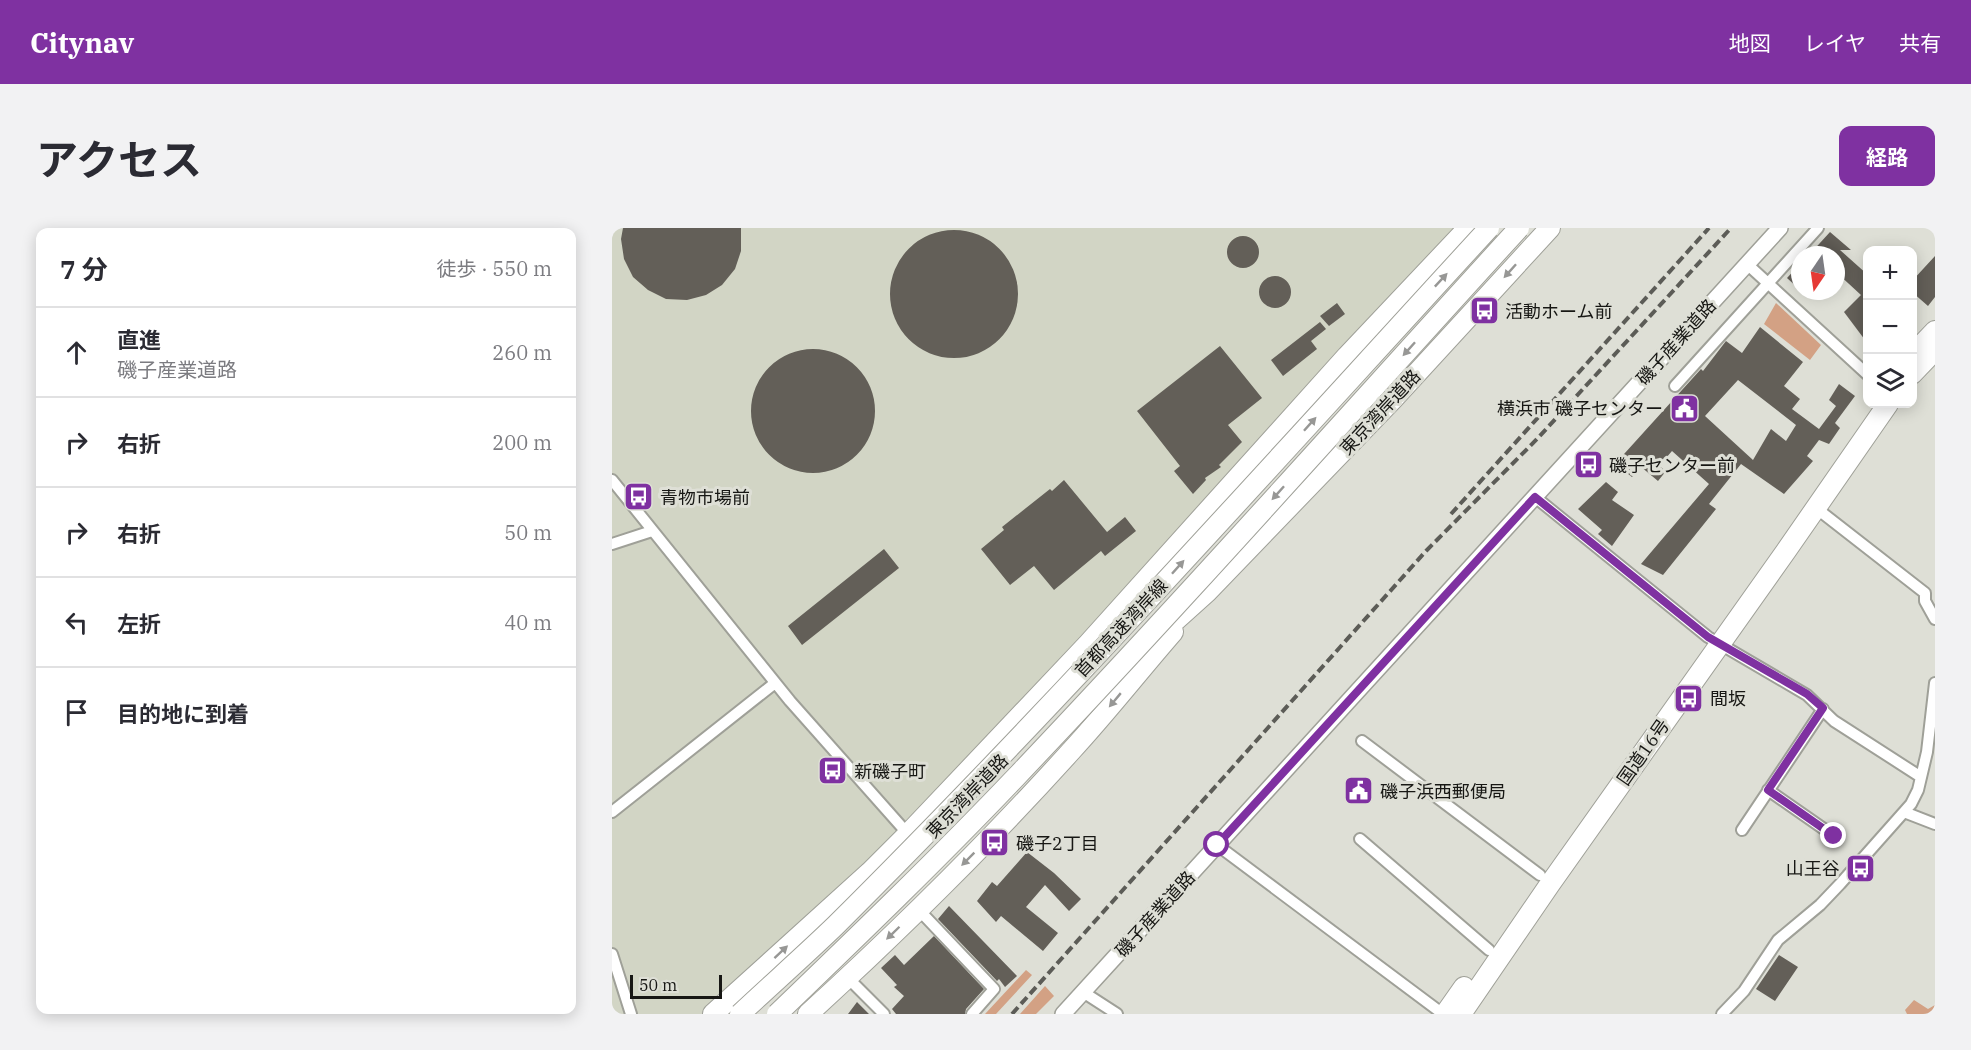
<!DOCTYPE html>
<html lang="ja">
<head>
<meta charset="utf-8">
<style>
  :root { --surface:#fff; --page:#f2f2f3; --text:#2b2b33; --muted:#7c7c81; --line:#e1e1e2; --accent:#7f31a1 }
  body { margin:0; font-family:"IBM Plex Serif","Noto Sans JP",serif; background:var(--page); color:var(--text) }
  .controls { position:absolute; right:18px; top:18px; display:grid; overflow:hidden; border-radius:12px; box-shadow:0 3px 15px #0003 }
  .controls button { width:54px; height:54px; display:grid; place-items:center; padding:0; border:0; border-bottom:2px solid var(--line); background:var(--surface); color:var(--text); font:30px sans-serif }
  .compass { position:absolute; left:1179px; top:18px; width:54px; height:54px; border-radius:50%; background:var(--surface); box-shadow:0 3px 15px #0003; rotate:193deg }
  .scale { position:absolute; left:18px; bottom:15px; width:92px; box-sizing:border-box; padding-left:6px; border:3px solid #171714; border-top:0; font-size:16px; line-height:21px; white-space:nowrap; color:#171714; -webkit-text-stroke:4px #dedfd6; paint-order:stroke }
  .stop { position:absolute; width:18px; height:18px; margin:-14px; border:4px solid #7f31a1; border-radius:50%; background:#fff }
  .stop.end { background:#7f31a1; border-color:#fff; box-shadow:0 2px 6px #0008 }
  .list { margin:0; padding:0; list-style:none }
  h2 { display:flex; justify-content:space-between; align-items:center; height:78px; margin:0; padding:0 24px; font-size:26px }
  h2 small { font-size:20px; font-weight:400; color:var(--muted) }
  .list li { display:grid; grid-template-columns:39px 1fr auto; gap:18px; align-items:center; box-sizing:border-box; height:90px; padding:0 24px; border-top:2px solid var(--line) }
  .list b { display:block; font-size:22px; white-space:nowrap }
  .list p { margin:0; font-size:20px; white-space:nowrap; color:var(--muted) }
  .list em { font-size:20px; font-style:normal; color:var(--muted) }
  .icon { flex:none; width:33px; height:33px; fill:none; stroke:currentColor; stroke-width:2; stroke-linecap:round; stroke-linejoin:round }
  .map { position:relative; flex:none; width:1323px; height:786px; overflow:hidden; border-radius:12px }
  header { display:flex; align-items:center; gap:36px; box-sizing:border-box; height:84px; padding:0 30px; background:var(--accent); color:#fff }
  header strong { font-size:28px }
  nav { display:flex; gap:33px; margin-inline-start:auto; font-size:21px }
  .intro { display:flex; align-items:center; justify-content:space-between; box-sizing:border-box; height:144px; padding:0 36px }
  h1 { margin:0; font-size:42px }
  .button { padding:15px 27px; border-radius:12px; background:var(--accent); color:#fff; font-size:21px; font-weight:700 }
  main { display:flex; gap:36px; padding:0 36px }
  aside { flex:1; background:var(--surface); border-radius:12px; box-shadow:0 3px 15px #0003 }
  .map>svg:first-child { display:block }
  .built { fill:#d2d5c5 }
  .green { fill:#d3a184 }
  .building { fill:#635f58; fill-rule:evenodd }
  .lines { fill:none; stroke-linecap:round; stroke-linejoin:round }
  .street-casing { stroke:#9fa098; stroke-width:14 }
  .secondary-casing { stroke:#9fa098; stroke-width:18 }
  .highway-casing { stroke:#9fa098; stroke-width:22 }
  .street { stroke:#fff; stroke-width:10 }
  .secondary { stroke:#fff; stroke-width:15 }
  .highway { stroke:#fff; stroke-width:20 }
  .rail { stroke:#5c5c57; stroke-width:4; stroke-dasharray:9 4.5; stroke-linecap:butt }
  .highway-bridge-casing { stroke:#9fa098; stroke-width:22; stroke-linecap:butt }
  .highway-bridge { stroke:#fff; stroke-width:20 }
  .oneway { fill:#979795 }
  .route { stroke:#7f31a1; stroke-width:8 }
  .labels { text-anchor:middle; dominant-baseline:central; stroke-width:6; stroke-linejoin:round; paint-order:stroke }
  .poi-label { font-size:18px; fill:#171714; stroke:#dedfd6; text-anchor:start }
  .street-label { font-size:18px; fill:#171714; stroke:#dedfd6 }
</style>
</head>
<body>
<header>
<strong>Citynav</strong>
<nav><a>地図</a><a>レイヤ</a><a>共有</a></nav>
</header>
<div class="intro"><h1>アクセス</h1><a class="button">経路</a></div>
<main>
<aside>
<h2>7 分<small>徒歩 · 550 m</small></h2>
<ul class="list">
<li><svg class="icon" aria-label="ahead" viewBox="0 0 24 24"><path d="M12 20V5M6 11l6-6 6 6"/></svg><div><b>直進</b><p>磯子産業道路</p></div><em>260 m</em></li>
<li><svg class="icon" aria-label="right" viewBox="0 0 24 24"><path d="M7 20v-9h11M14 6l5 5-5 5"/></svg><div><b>右折</b></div><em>200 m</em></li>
<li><svg class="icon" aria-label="right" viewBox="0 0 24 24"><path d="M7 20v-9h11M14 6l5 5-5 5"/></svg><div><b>右折</b></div><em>50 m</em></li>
<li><svg class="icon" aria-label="left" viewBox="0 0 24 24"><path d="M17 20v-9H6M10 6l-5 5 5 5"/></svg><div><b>左折</b></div><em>40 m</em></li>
<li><svg class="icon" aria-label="arrive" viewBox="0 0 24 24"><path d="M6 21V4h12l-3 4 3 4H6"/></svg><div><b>目的地に到着</b></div></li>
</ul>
</aside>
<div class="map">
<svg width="1323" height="786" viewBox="0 0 1323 786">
  <rect width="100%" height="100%" fill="#dedfd6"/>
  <!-- built -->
  <path class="built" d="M0,0H843L315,576L260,628L100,786H0Z"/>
  <!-- green -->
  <path class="green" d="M1164,75L1209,117L1198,132L1152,96Z
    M414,742L420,747L384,786H373Z
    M433,758L442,768L424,786H408Z
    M1302,772L1316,781L1323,777V786H1295L1293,782Z"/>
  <!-- building -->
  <path class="building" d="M11,0H129V23L123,41L110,57L94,67L75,72L54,71L36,62L21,49L12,31L9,11Z
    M278 66a64 64 0 1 1 128 0a64 64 0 1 1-128 0Z
    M1218,4L1239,22H1228L1256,47V116L1232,84L1249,67L1224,44V27H1197Z
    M615 24a16 16 0 1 1 32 0a16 16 0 1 1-32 0Z
    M1323,28V69L1316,78L1300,64V53Z
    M1188,36V62L1175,50Z
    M647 64a16 16 0 1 1 32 0a16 16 0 1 1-32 0Z
    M725,75L733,86L717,98L708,88Z
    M708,94L714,101L699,113L705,121L671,148L659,132Z
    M1148,99L1191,134L1172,158L1188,171L1180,181L1207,201L1224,178L1217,172L1227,156L1243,168L1223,195L1228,200L1217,216L1207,212L1195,228L1201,233L1172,266L1129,236L1097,276L1104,281L1051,347L1029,336L1097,256L1060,223L1047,238L1054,243L1046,253L1028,238L1020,249L1003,236L1089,141L1091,143L1114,113L1130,125ZM1126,152L1184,197L1174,213L1159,201L1141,232L1093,188Z
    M608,118L650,170L616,197L630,214L607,237L609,239L593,250L594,252L581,266L562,243L568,238L525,183Z
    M139 183a62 62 0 1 1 124 0a62 62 0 1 1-124 0Z
    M452,252L495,304L513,289L524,303L493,328L489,323L442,362L422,338L398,357L369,321L392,302L390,299L438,261L440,263Z
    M994,254L1006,264L1000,272L1022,287L1000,318L986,306L990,302L966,281Z
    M272,321L287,340L190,417L176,398Z
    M415,624L442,645L469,671L457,683L433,657L414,679L446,705L431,723L389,688L384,694L365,673L380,654L385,658Z
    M337,678L405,748L393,759L387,751L385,753L326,691Z
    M322,708L372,761L354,781L353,786H284L280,781L292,768L282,759L285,757L269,740L283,727L292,737Z
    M1167,727L1186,739L1163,773L1144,761Z
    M245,774L257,786H236Z"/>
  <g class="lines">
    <defs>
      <path id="street" d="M1135,36L1256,147
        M1063,158L1206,0
        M0,252L178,473L296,606
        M923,269L1096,409L1195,467L1222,493L1309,549
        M1204,280L1313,365V373L1323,391
        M0,316L40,303
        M750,513L928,647
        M1156,562L1222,608
        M0,584L163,455
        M1292,584L1323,596
        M1130,602L1211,481
        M748,611L877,722
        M605,617L831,786
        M306,681L382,761L360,786
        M0,726L19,786
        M236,750L272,786
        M471,764L505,786
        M1110,786L1132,763L1166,712L1208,677L1228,656L1299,576L1306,562L1315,524L1323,455"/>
      <path id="secondary" d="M451,786L1168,0"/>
      <path id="highway" d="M1300,127L1323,103
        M1300,146L1323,122
        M545,409L595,364L782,170L938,0
        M101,786L258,644L296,606L475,417L735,128L856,0
        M196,786C288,702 377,614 460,522C495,484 527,443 561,404
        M833,786L852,759
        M849,786L938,656L1174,323L1276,176"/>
    </defs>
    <!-- street casing -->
    <use href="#street" class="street-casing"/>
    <!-- secondary casing -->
    <use href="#secondary" class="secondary-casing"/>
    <!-- highway casing -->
    <use href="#highway" class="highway-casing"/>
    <!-- street -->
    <use href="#street" class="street"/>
    <!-- secondary -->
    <use href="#secondary" class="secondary"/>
    <!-- highway -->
    <use href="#highway" class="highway"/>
    <!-- rail -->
    <path class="rail" d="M839,286L1097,0
      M400,786L814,323L925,211L1119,0"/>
    <defs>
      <path id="highway-bridge" d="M128,786C160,756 193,727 224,697C450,472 662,234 877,0
        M165,786C246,708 327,630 404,549C575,369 740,183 907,0"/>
    </defs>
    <!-- highway-bridge casing -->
    <use href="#highway-bridge" class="highway-bridge-casing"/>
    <!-- highway-bridge -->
    <use href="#highway-bridge" class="highway-bridge"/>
  </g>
  <!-- one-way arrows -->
  <defs><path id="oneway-solid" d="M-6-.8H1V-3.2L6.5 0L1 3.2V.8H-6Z" transform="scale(1.5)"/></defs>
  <g class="oneway">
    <use href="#oneway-solid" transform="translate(898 43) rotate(132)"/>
    <use href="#oneway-solid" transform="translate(829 52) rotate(-47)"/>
    <use href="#oneway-solid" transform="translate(797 121) rotate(132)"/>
    <use href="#oneway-solid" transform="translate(698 196) rotate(-48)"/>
    <use href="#oneway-solid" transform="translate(666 265) rotate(132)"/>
    <use href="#oneway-solid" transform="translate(566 339) rotate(-48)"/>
    <use href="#oneway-solid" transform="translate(503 472) rotate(130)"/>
    <use href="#oneway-solid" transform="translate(356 631) rotate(135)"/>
    <use href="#oneway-solid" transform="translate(281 705) rotate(136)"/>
    <use href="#oneway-solid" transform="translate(169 724) rotate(-43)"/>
  </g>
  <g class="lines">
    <!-- route -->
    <path class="route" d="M605,617L923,269L1096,409L1176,455L1195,466L1211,480L1156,562L1222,608"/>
  </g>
  <!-- icons -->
  <defs>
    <symbol id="bus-square" viewBox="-11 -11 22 22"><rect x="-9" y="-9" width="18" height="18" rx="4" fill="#7f31a1" stroke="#dedfd6"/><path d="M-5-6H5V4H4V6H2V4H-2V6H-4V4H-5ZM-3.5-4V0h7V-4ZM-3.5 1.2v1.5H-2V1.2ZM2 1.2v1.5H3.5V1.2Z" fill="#fff"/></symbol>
    <symbol id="civic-square" viewBox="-11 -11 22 22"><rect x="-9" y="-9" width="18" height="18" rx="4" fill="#7f31a1" stroke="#dedfd6"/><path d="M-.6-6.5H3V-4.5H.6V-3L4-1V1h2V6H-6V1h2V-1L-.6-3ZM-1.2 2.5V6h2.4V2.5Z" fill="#fff"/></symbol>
  </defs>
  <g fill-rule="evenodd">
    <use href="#bus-square" x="856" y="66" width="33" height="33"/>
    <use href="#civic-square" x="1056" y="164" width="33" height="33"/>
    <use href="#bus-square" x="960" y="220" width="33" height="33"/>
    <use href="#bus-square" x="10" y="252" width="33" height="33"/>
    <use href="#bus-square" x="1060" y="454" width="33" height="33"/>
    <use href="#bus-square" x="204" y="526" width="33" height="33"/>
    <use href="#civic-square" x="730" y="546" width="33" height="33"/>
    <use href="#bus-square" x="366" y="598" width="33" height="33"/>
    <use href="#bus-square" x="1232" y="624" width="33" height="33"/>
  </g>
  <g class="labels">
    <!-- poi labels -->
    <g class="poi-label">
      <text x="893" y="83">活動ホーム前</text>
      <text x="1051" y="180" text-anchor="end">横浜市 磯子センター</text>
      <text x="997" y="237">磯子センター前</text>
      <text x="48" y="269">青物市場前</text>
      <text x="1098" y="470">間坂</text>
      <text x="242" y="543">新磯子町</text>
      <text x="768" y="563">磯子浜西郵便局</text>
      <text x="404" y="615">磯子2丁目</text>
      <text x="1228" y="640" text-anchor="end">山王谷</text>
    </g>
    <!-- street labels -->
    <g class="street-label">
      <text transform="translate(1064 114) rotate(-48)">磯子産業道路</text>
      <text transform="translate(768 184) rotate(-47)">東京湾岸道路</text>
      <text transform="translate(509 400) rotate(-47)">首都高速湾岸線</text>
      <text transform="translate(1031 524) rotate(-55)">国道16号</text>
      <text transform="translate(355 568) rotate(-46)">東京湾岸道路</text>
      <text transform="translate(543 686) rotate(-48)">磯子産業道路</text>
    </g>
  </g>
</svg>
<div class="controls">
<button>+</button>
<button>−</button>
<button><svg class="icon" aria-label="layers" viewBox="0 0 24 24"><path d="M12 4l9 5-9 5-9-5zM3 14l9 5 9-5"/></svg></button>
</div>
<svg class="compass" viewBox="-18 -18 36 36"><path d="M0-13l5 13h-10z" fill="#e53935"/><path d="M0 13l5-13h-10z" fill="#7c7c81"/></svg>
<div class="scale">50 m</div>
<div class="stop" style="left:605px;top:617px"></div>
<div class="stop end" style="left:1222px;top:608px"></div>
</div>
</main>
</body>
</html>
